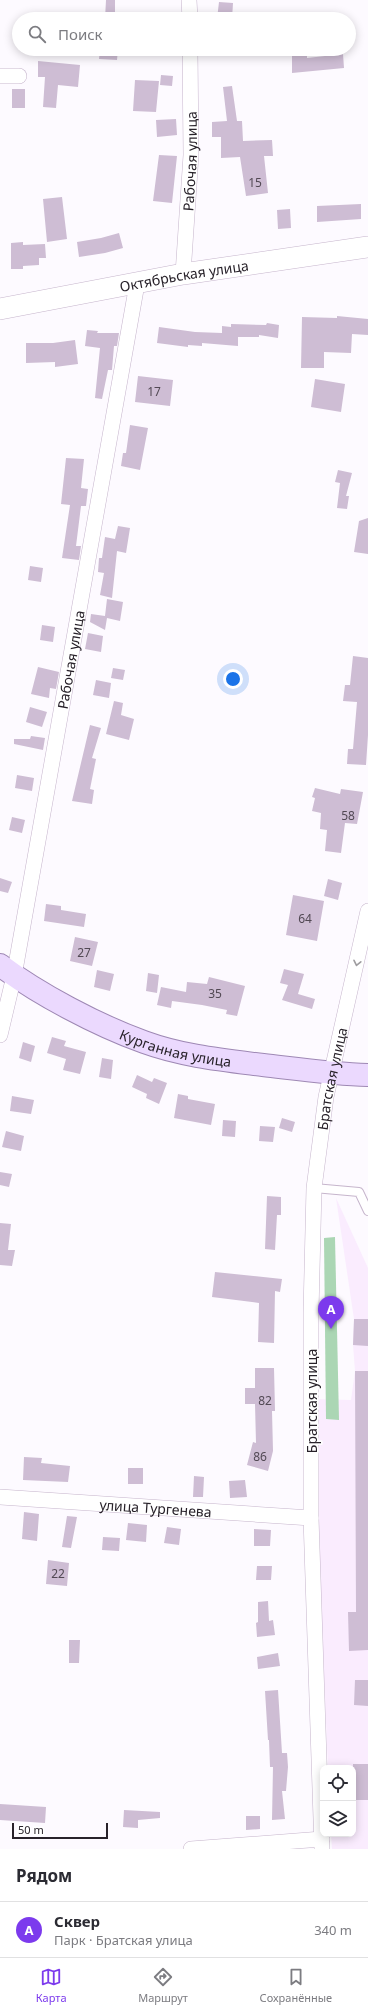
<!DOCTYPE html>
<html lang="ru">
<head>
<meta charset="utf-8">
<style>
  :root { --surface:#fff; --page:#f7f7f7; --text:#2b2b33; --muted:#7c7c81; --line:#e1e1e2; --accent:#7c3aed }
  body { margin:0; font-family:"Noto Sans",sans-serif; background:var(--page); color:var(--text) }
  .controls { position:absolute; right:12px; bottom:12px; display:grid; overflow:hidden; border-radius:8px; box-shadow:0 2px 10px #0003 }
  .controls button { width:36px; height:36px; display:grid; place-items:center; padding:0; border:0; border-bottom:1px solid var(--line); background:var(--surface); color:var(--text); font:20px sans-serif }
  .scale { position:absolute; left:12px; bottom:10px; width:96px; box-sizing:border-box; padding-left:4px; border:2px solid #28222a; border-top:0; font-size:11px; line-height:14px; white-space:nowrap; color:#28222a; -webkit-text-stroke:3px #fff; paint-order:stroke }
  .you { position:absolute; left:233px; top:679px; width:14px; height:14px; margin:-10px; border:3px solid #fff; border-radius:50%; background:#1a73e8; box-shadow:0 0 0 6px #1a73e833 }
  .badge { display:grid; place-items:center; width:26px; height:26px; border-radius:50%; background:var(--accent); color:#fff; font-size:13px; font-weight:700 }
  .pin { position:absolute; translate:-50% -33px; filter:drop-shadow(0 1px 2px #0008) }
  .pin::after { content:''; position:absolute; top:21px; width:14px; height:12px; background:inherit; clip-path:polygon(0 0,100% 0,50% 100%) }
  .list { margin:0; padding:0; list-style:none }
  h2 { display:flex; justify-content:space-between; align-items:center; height:52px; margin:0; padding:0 16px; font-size:17px }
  h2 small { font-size:13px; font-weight:400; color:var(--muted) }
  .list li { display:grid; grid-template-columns:26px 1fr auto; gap:12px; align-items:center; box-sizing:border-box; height:56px; padding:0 16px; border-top:1px solid var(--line) }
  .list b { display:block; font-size:15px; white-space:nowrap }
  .list p { margin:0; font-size:13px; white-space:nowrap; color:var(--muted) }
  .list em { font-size:13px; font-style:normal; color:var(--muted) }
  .icon { flex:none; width:22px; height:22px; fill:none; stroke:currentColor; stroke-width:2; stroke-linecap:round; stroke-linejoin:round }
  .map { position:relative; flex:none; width:368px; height:1849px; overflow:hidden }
  .search { position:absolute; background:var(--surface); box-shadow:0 2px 10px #0003; left:12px; right:12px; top:12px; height:44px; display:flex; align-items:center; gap:10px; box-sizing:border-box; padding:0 14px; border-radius:22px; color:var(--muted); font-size:15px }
  .sheet { height:108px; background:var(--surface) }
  nav { display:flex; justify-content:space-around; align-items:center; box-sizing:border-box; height:56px; border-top:1px solid var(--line); background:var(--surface); font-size:11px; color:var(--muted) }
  nav a { display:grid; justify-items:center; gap:2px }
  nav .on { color:var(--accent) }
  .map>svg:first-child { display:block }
  .built { fill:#faecfe }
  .green { fill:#abd6b4 }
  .building { fill:#cebdd4 }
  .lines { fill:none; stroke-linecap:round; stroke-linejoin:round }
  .lane-casing { stroke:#c6b5cc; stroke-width:10 }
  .street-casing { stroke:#c6b5cc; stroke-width:16 }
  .secondary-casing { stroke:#c6b5cc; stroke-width:22 }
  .primary-casing { stroke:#9e88b4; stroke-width:24 }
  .lane { stroke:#fff; stroke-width:8 }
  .street { stroke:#fff; stroke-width:15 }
  .secondary { stroke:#fff; stroke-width:21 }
  .primary { stroke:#ebd9fe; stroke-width:22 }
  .oneway { stroke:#9e9c9f }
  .labels { text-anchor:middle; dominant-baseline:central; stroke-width:3.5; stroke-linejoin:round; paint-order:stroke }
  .number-label { font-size:12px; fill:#524954 }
  .street-label { font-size:14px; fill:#28222a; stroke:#fff }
</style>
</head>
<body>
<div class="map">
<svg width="368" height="1849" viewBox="0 0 368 1849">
  <rect width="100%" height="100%" fill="#fdfaff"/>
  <!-- built -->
  <path class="built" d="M336,1198L368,1268V1849H332L331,1834H353V1768H328L312,1399L351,1400L355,1371L353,1345L354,1319Z"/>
  <!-- green -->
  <path class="green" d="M335,1237L339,1420L326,1419L324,1238Z"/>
  <!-- building -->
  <path class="building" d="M106,0H115V19H105Z
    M219,2L233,3L232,19H217Z
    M100,49H118L117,60L99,59Z
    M292,49H307V58L343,54L344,68L292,73Z
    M38,61L80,65L78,87L58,85L56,108L43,107L45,77H38Z
    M161,75L173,76L172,86L160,85Z
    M135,80L159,81L156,112L133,111Z
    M232,86L237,121H242L243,141L272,140L273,156H264L268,193L246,196L240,157L221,158V137H212V122L227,121L223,87Z
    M12,89H25V108H12Z
    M176,119L177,135L157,137L156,120Z
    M159,155L177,156L172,203L153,201Z
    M62,197L67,239L47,242L43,199Z
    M361,204V219L317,222V206Z
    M290,209L291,228L278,229L277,210Z
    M119,233L123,248L105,253L79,257L77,242L101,238Z
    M23,242V245L45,244L46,258H39V265L23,266V269H11V243Z
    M337,316L368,319V335L352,334L351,353L324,352V368H301L302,317L337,318Z
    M267,323L279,325L278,338L259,335V337H238V346L202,343V346L188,345V347L157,343L159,327L195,332L222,333V326L231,327V324L266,325Z
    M87,330L98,331L97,333H119L117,346H114L112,370H108L102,399L95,398L100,348L85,346Z
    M75,340L78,364L55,367V362L26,363V343H53Z
    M138,376L173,380L170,406L135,402Z
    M315,379L345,384L341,412L311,407Z
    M130,425L148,428L140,470L121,466L123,453H126Z
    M66,458L84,459L81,488L88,489L86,506H81L76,546H81L79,560L62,558L70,505L61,504Z
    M338,470L352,473L346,496H349L347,509L337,508L340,483L335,482Z
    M368,518V554L354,552L359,521Z
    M118,526L130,528L126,553L117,551L112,598L100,595L104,573L98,572L99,558H102L105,537L115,539Z
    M30,566L43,568L41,582L28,580Z
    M107,599L123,602L120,621L107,618L105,630L90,622L91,614L105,616Z
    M42,625L55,627L53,642L40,640Z
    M88,633L103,636L101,652L85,649Z
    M353,656L368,658V735L366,765L347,764L348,749H353L357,702L343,701L345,685H350Z
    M38,667L59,672L56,689L50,688L49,698L31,694Z
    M113,668L125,670L123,680L111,678Z
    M96,680L111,683L109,698L93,695Z
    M114,701L123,703L121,715L134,719L129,740L106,734Z
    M30,707L47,712L42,727L26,722Z
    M90,725L101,728L92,758L96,759L90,789L94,790L92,804L72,801Z
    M31,736L45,738L43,750L14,744V739H30Z
    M17,775L34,778L32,791L15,788Z
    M315,788L340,794L341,789L363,792L357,824L345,823L341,853L325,851L327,830L320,829L321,813L312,811L315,798L312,797Z
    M12,817L25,820L22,833L9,830Z
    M0,878L12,882L8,893L0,891Z
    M328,879L342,883L338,900L324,896Z
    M293,895L324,901L317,941L286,935Z
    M46,904L61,906V910L86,914L84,927L44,921Z
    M75,937L98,942L92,966L70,961Z
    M284,969L304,974L298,994L315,999L312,1009L282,1000L288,985L280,983Z
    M97,970L114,974L110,991L94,987Z
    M148,973L159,975L157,993L146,991Z
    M209,977L245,986L237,1016L226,1014L227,1010L202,1005L172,1001L171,1008L157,1005L161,987L186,992L187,982L207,984Z
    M52,1037L66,1041L64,1046L86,1052L80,1074L63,1070L66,1059L47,1053Z
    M23,1042L35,1046L31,1062L19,1058Z
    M102,1058L113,1060L111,1079L99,1077Z
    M137,1075L152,1082L154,1078L167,1083L159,1104L146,1098L147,1094L132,1087Z
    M178,1094L188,1096V1099L215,1104L211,1125L174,1118Z
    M12,1096L34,1100L31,1114L10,1111Z
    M282,1118L295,1122L292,1132L279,1128Z
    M223,1120L236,1121L235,1137L222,1136Z
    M260,1126L275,1127L273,1142L259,1141Z
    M6,1131L24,1136L21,1151L2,1147Z
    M0,1172L12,1174L9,1187L0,1185Z
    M267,1196L281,1197V1215H277L275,1250L265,1249Z
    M0,1223L11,1224L8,1250H15L12,1266L0,1265Z
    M215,1272L282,1279L280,1292L275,1291L274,1343L258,1342L259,1303L212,1297Z
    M354,1319H368V1346L353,1345Z
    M255,1368H274L275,1411H272L273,1451L268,1471L247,1465L253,1442L256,1443L255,1404H245V1388H255Z
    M355,1371H368V1650L349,1651L348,1612H356Z
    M24,1457L42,1458L41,1463L70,1466L68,1482L23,1480Z
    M128,1468H143V1484H128Z
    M194,1476L204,1477L203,1497H193Z
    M245,1480L247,1497L230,1498L229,1481Z
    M24,1512L39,1514L37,1541L22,1539Z
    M67,1516L77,1517L71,1548L62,1547Z
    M128,1523L147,1525L146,1542L126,1540Z
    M167,1527L181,1529L179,1545L164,1543Z
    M254,1529L271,1530L270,1546H254Z
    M103,1537L120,1538L119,1551L102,1550Z
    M48,1560L69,1563L67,1586L46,1584Z
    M257,1566H272L271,1580H256Z
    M268,1601L269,1621L273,1620L275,1635L257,1637L256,1623L258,1622V1602Z
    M69,1640H80L79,1663H69Z
    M278,1653L280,1666L258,1669L257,1657Z
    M355,1680H368V1706L354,1705Z
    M278,1690L282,1753H287L288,1767L286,1791H282L285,1819L272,1820L273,1767H270L269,1740H268L265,1691Z
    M353,1764H368V1800H354Z
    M0,1804L46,1807L45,1823L0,1820Z
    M124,1810L160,1812V1818L138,1820V1828L123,1827Z
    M246,1816H260V1829L246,1830Z"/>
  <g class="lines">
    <defs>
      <path id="lane" d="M314,1188L359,1192L368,1211"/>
      <g id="street">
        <path d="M189,0L190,19"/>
        <path d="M0,76H19"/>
        <path id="s1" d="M183,274L191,155L190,49"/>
        <path id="s2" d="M0,1035L14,976L137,284"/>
        <path id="s3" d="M0,1497L311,1518"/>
        <path d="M191,1849L322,1839"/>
        <path id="s4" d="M322,1849L311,1518V1312L314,1188L326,1097L368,911"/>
      </g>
      <g id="secondary">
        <path id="s5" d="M0,309L183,274L368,247"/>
      </g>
      <g id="primary">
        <path id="s6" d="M0,965C38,994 99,1026 144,1042C182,1056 223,1060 263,1065C298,1069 333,1074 368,1075"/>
      </g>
    </defs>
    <!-- lane casing -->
    <use href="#lane" class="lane-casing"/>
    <!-- street casing -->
    <use href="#street" class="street-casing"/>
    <!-- secondary casing -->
    <use href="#secondary" class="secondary-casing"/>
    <!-- primary casing -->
    <use href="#primary" class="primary-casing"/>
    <!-- lane -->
    <use href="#lane" class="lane"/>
    <!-- street -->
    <use href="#street" class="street"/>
    <!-- secondary -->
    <use href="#secondary" class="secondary"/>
    <!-- primary -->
    <use href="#primary" class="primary"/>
  </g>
  <!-- one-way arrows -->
  <defs><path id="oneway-chevron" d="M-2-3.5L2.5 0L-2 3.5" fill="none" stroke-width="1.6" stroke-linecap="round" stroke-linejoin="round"/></defs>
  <use class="oneway" href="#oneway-chevron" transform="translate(357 963) rotate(102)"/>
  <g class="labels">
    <!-- number labels -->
    <g class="number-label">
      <text x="255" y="182">15</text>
      <text x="154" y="391">17</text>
      <text x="348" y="815">58</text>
      <text x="305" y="918">64</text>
      <text x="84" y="952">27</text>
      <text x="215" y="993">35</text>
      <text x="265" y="1400">82</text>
      <text x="260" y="1456">86</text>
      <text x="58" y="1573">22</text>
    </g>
    <!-- street labels -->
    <g class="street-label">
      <text stroke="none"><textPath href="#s1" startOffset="113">Рабочая улица</textPath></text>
      <text stroke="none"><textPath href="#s5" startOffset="187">Октябрьская улица</textPath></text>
      <text stroke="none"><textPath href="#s2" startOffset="382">Рабочая улица</textPath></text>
      <text stroke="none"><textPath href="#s6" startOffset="196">Курганная улица</textPath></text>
      <text stroke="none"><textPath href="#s4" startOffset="772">Братская улица</textPath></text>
      <text transform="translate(311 1401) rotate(-90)">Братская улица</text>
      <text stroke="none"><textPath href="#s3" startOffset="156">улица Тургенева</textPath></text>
    </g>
  </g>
</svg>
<div class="controls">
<button><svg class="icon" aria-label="locate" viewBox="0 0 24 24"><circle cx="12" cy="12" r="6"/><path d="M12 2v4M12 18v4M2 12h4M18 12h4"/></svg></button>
<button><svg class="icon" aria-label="layers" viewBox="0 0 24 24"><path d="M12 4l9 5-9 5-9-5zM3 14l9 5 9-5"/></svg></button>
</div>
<div class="scale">50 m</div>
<div class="you"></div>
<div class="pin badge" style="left:331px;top:1329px">A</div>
<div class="search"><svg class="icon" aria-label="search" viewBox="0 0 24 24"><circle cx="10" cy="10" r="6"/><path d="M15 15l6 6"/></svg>Поиск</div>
</div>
<section class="sheet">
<h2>Рядом<small></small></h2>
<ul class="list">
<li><span class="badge">A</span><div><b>Сквер</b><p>Парк · Братская улица</p></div><em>340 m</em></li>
</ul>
</section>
<nav>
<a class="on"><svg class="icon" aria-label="map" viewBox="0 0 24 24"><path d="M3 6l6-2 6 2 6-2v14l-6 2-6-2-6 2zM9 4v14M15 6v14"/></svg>Карта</a>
<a><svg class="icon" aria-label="directions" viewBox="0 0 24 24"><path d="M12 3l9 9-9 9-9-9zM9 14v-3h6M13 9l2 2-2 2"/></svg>Маршрут</a>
<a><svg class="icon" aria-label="saved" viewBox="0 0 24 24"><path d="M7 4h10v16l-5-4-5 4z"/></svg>Сохранённые</a>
</nav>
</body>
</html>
